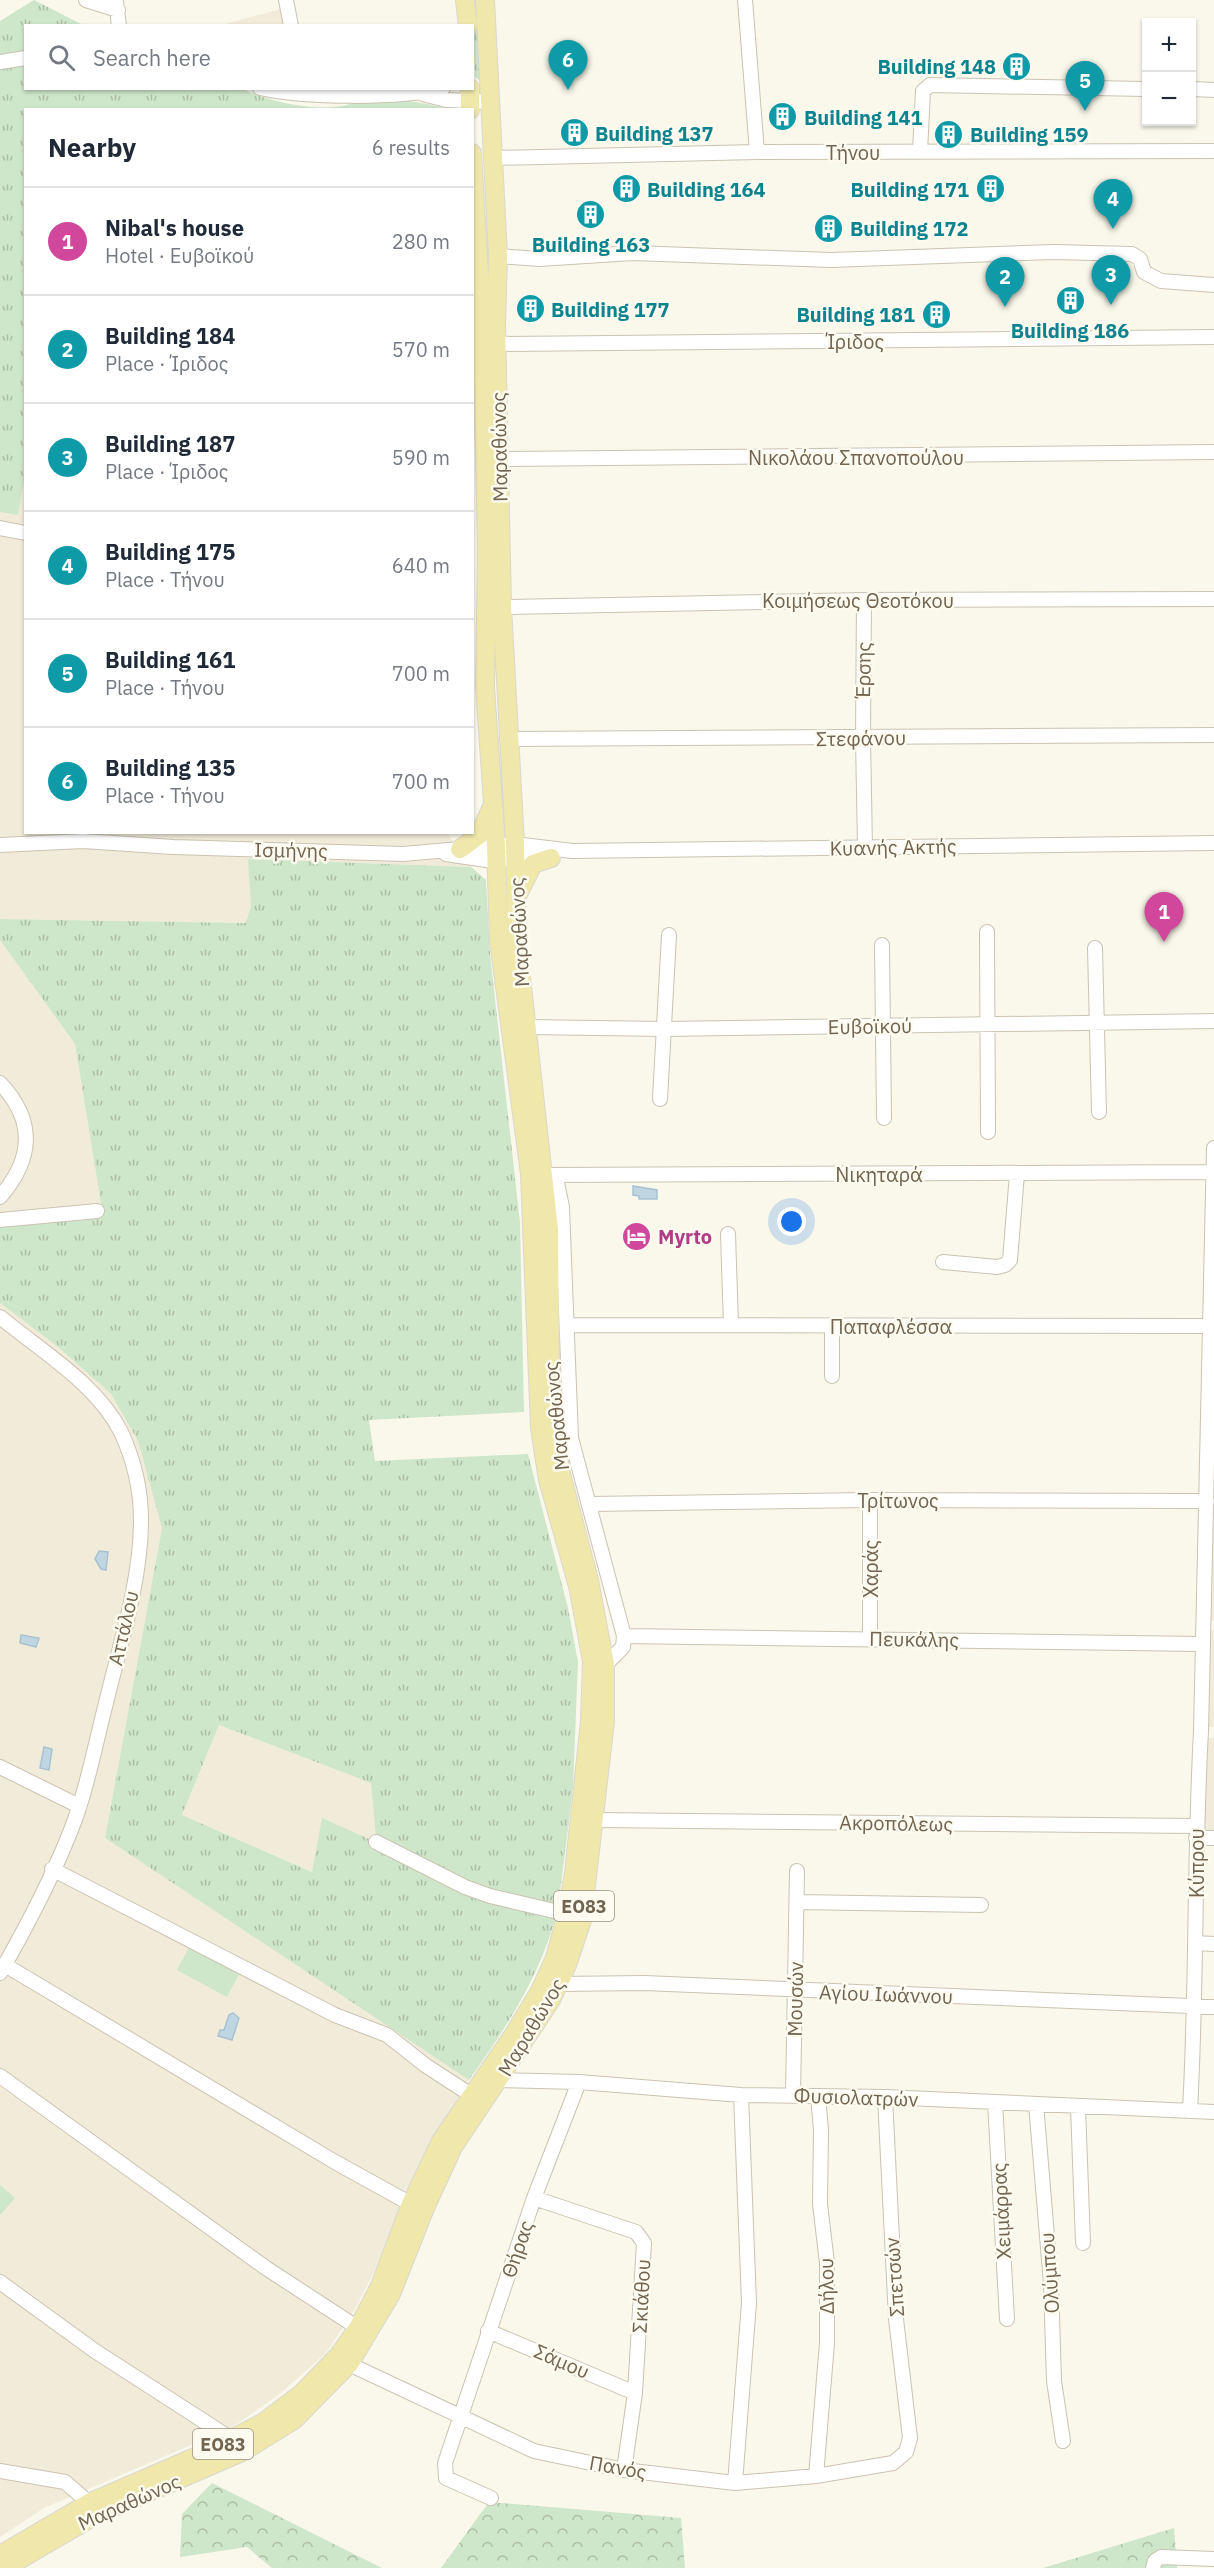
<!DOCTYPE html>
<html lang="en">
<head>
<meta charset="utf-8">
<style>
  :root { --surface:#fff; --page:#f6f6f7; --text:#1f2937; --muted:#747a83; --line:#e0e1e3; --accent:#db2777 }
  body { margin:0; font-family:"IBM Plex Sans",sans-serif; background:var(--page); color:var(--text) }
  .controls { position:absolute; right:18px; top:18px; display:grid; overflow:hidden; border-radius:0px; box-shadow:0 2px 4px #0004 }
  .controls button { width:54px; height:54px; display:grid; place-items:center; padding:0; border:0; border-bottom:2px solid var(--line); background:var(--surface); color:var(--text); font:30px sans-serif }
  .you { position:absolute; left:792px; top:1222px; width:21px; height:21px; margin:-15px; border:4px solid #fff; border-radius:50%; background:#1a73e8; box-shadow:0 0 0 9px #1a73e833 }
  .badge { display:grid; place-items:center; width:39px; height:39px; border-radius:50%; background:var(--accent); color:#fff; font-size:20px; font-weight:700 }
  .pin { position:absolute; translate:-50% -50px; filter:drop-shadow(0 2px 3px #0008) }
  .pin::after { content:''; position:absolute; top:32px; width:21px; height:18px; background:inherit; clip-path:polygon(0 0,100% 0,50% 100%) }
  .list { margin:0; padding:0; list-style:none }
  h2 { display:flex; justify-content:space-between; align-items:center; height:78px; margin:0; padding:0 24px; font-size:26px }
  h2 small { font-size:20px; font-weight:400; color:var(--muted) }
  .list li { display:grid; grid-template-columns:39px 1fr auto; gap:18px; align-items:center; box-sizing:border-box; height:108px; padding:0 24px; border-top:2px solid var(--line) }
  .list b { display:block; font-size:22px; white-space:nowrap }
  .list p { margin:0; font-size:20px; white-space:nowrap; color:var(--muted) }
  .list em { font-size:20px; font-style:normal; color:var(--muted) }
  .icon { flex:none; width:33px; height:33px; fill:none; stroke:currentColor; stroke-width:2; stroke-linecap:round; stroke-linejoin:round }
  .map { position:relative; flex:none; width:1214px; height:2568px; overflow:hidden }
  .search { position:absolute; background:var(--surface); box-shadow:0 2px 4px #0004; left:24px; top:24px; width:450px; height:66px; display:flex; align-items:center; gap:15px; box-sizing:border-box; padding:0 21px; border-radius:0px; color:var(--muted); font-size:22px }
  .panel { position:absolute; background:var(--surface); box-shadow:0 2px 4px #0004; left:24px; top:108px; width:450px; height:726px; border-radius:0px }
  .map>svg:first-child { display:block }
  .residential { fill:#f1ebd9 }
  .grass { fill:url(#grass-tufts) }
  .forest { fill:url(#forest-crowns) }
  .pitch { fill:#cee6ca }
  .water { fill:#c0d5e2; stroke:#a8c2d2; stroke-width:1.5 }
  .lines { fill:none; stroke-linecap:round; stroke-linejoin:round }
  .minor-casing { stroke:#cbc3b1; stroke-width:16 }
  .major-casing { stroke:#dad7d2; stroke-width:20 }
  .minor { stroke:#fff; stroke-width:14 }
  .major { stroke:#f0e7ab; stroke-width:18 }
  .labels { text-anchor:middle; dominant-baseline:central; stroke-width:5; stroke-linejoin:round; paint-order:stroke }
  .shield { fill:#fdfbf0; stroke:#9c9180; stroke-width:1.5 }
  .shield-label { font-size:18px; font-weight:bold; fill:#726450 }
  .culture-label { font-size:20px; font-weight:bold; fill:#0d838f; stroke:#fdfbf0; text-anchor:start }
  .street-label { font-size:20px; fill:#726450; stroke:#fdfbf0 }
  .hotel-label { font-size:20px; font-weight:bold; fill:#b23c85; stroke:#fdfbf0; text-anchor:start }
</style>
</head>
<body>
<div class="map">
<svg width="1214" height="2568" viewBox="0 0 1214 2568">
  <defs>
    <pattern id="grass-tufts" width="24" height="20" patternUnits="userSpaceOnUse" patternTransform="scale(1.5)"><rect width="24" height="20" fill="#cee6ca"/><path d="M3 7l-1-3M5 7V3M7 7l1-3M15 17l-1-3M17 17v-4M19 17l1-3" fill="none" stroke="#acbea6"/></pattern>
    <pattern id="forest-crowns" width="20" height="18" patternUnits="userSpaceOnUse" patternTransform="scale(1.5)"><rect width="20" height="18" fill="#cee6ca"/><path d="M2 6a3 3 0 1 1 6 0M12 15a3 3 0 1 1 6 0" fill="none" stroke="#acbea6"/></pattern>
  </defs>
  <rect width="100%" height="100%" fill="#faf8ea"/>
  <!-- residential -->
  <path class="residential" d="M281,9L285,26H226L228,23Z
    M25,469L26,832L447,833L471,867L249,859L251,906L247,923L0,919V512L18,515Z
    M0,940L75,1044L103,1217L0,1226Z
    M0,1303L58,1347L111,1394L138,1441L162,1528L105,1838L469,2080L423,2156L383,2255L355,2309L326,2353L282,2392L233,2427L44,2508L0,2537Z
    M1211,1524H1214V1621H1203Z
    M1203,1630H1214V1727H1203Z
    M219,1725L371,1783L376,1839L313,1872L182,1815Z
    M1203,1738H1214V1838L1204,1837Z"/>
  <!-- grass -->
  <path class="grass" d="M34,0L83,25L26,26V88L243,89C271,102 312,111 343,106C350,105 357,99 364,98C384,96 429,103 447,109L26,110V469L18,515L0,512V21Z
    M472,0H479L481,79L479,80L475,77Z
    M248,859L471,867L486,880L490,954L520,1223L524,1412L369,1420L375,1461L528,1454L568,1608L578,1662L573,1788L560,1892L555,1907L550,1908L489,1894L464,1884L376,1839L371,1783L219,1725L182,1815L312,1872L322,1818L371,1840L372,1843L462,1889L489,1899L556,1916C539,1978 506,2028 469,2080L105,1838L162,1528L138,1441L111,1394L58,1347L0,1303V1226L103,1216L75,1044L0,940V919L246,923L251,906Z"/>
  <!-- forest -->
  <path class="forest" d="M212,2483L382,2568H272L247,2547L180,2557L182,2514Z
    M489,2502L681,2518L685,2568H441Z
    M1174,2528L1177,2568H1043Z"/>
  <!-- pitch -->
  <path class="pitch" d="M190,1946L240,1972L227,1997L177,1970Z
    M0,2185L15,2198L0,2215Z"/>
  <!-- water -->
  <path class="water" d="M633,1186L657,1190V1199H639V1196L633,1195Z
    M99,1551L108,1552L106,1570L101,1569L95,1559Z
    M21,1635L39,1638L36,1647L20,1643Z
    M44,1747L52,1749L49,1770L40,1768Z
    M233,2013L239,2018L232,2040L218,2036L220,2030H224L229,2015Z"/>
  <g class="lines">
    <defs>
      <path id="minor" d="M86,0L118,10
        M286,0L291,26
        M745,0L757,152
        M116,2L119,26
        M0,62L26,58
        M260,88C304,98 399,99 443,88
        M1192,89L1214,90
        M423,94L446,100L490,102
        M920,152L923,91L930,85L1146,89
        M492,158L757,152L1214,151
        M498,256L539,259L633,253L831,260L1054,252L1132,254L1140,259L1144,272L1161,281L1214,285
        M496,344L1214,337
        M499,459L1214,452
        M0,528L26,533
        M864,600L863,738L865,848
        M502,607L864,600L1214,599
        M507,739L1214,735
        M0,845L83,841L173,847L403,854L515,844L572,851L1214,843
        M446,854L486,860L543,858
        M987,932L988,1132
        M882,945L884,1118
        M1095,948L1099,1112
        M527,1027L665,1029L1214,1021
        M0,1083C36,1121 33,1159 0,1197
        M660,1099L669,935
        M544,1175L1213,1172
        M544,1175L557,1183L562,1207L571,1438L624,1636L623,1647L605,1665
        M0,1220L97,1211
        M728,1234L731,1325
        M943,1262L997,1267L1005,1265L1010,1260L1017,1174
        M0,1317C41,1351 97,1384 121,1432C134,1460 141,1490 141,1520C141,1581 120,1644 106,1703C95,1745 87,1790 71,1830C52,1878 26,1928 0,1973
        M567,1325L1214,1326
        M832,1376V1326
        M870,1500V1639
        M590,1504L870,1500L1207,1501
        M624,1636L1203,1644
        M0,1767L79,1806
        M595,1820L1196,1826
        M1196,1838H1214
        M376,1842L465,1887L490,1896L567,1914
        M52,1869L335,2015L387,2035L425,2065L471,2095
        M797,1902L981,1905
        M1196,1943L1214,1944
        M5,1965L335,2162L411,2204
        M559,1984L644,1983L1214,2007
        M0,2076L266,2268L358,2328
        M498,2080L579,2082L741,2095L885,2097L1214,2112
        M793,2095L797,1871
        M995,2102L1007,2319
        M1036,2104L1051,2284L1054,2381L1063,2441
        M1078,2107L1083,2243
        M1190,2110C1197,1984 1194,1857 1201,1731L1214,1148
        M534,2198L636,2232L644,2243L635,2393L624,2470
        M0,2282L95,2351L233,2440
        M488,2331L635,2393
        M349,2364L534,2451L624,2470L735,2483L816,2476L893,2463L906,2452L910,2438L896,2319L885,2097
        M0,2471L65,2482L89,2503
        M816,2476L827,2343V2263L820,2204L821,2130L818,2096
        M735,2483L749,2303L741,2095
        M491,2498L446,2478L445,2463L534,2198L579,2082
        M1153,2568L1155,2561L1161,2557L1214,2559"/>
      <path id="major" d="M465,0L468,26
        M470,88V110
        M460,849L479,835L491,809
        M518,894L533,864L551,858
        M0,2555L89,2503L209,2451L264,2422L301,2394L338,2356L358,2328L380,2286L411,2204L441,2141L514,2034L540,1991L555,1958L567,1914L574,1873L590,1721L592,1661L578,1586L548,1480L540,1428L530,1174L499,941L496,846L485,687L487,548L482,326L472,153
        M5,2568L96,2515L242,2452L294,2420L349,2364L391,2294L425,2208L453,2147L551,2000L567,1965L582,1920L605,1721V1665L589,1580L561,1474L553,1427L550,1379L549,1230L517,941L515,844L502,607L496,325L498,256L485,0"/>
    </defs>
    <!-- minor casing -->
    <use href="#minor" class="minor-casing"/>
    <!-- major casing -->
    <use href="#major" class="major-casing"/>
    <!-- minor -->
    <use href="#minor" class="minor"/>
    <!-- major -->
    <use href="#major" class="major"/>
  </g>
  <!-- icons -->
  <defs>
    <symbol id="building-disc" viewBox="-11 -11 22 22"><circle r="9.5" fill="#0f9aa8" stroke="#fdfbf0"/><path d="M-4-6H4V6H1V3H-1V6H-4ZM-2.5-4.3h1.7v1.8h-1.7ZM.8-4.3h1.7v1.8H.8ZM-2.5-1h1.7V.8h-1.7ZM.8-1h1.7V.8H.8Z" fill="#fff"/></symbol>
    <symbol id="hotel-disc" viewBox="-11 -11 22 22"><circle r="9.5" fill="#d1479c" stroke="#fdfbf0"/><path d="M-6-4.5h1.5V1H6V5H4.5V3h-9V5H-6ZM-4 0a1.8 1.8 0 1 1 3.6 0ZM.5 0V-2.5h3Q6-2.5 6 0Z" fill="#fff"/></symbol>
  </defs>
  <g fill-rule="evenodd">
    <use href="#building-disc" x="1000" y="50" width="33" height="33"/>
    <use href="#building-disc" x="766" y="100" width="33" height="33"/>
    <use href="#building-disc" x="558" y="116" width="33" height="33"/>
    <use href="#building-disc" x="932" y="118" width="33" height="33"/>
    <use href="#building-disc" x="610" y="172" width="33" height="33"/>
    <use href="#building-disc" x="974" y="172" width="33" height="33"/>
    <use href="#building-disc" x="574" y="198" width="33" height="33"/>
    <use href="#building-disc" x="812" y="212" width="33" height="33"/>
    <use href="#building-disc" x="1054" y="284" width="33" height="33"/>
    <use href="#building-disc" x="514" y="292" width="33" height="33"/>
    <use href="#building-disc" x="920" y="298" width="33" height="33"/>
    <use href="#hotel-disc" x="620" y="1220" width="33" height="33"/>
  </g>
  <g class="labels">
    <!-- shield labels -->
    <g class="shield">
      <rect x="554" y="1891" width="60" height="30" rx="4.5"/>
      <rect x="193" y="2429" width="60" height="30" rx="4.5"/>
    </g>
    <g class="shield-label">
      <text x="584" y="1906">ΕΟ83</text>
      <text x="223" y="2444">ΕΟ83</text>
    </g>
    <!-- culture labels -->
    <g class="culture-label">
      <text x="996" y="66" text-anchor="end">Building 148</text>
      <text x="804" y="117">Building 141</text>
      <text x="595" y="133">Building 137</text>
      <text x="970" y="134">Building 159</text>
      <text x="647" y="189">Building 164</text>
      <text x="969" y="189" text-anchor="end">Building 171</text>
      <text x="850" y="228">Building 172</text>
      <text x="591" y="244" text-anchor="middle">Building 163</text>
      <text x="551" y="309">Building 177</text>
      <text x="915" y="314" text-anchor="end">Building 181</text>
      <text x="1070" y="330" text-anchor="middle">Building 186</text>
    </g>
    <!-- street labels -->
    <g class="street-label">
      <text x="853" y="152">Τήνου</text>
      <text x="855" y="341">Ίριδος</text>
      <text transform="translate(499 447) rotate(-91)">Μαραθώνος</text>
      <text x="856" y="457">Νικολάου Σπανοπούλου</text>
      <text x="858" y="600">Κοιμήσεως Θεοτόκου</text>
      <text transform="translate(863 670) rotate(-89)">Έρσης</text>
      <text transform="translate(861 738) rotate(-1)">Στεφάνου</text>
      <text transform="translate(893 847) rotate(-1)">Κυανής Ακτής</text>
      <text transform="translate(291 850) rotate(1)">Ισμήνης</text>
      <text transform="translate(519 932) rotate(-93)">Μαραθώνος</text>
      <text transform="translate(870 1026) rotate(-1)">Ευβοϊκού</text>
      <text x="879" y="1174">Νικηταρά</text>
      <text x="891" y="1326">Παπαφλέσσα</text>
      <text transform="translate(556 1416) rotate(-96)">Μαραθώνος</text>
      <text x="898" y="1500">Τρίτωνος</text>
      <text transform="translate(870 1569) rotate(-90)">Χαράς</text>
      <text transform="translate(123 1628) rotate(-77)">Αττάλου</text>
      <text transform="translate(914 1639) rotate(1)">Πευκάλης</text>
      <text transform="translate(896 1823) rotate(1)">Ακροπόλεως</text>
      <text transform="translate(1196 1863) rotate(-90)">Κύπρου</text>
      <text transform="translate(886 1994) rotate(2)">Αγίου Ιωάννου</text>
      <text transform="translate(795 1999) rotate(-89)">Μουσών</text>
      <text transform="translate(531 2027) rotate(-59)">Μαραθώνος</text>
      <text transform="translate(856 2097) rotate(2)">Φυσιολατρών</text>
      <text transform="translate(1001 2211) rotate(-93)">Χειμάρρας</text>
      <text transform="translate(517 2249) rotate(-71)">Θήρας</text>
      <text transform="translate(1049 2273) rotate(-94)">Ολύμπου</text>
      <text transform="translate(894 2277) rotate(-94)">Σπετσών</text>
      <text transform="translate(826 2286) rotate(-91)">Δήλου</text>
      <text transform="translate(641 2296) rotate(-87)">Σκιάθου</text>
      <text transform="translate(562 2361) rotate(23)">Σάμου</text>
      <text transform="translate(618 2467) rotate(10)">Πανός</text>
      <text transform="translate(129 2502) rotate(-24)">Μαραθώνος</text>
    </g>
    <!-- hotel labels -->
    <g class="hotel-label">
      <text x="658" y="1236">Myrto</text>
    </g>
  </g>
</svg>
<div class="controls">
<button>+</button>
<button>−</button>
</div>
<div class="you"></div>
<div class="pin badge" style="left:1164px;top:942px;background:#d1479c">1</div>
<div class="pin badge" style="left:1005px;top:307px;background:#0f9aa8">2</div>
<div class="pin badge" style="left:1111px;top:305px;background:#0f9aa8">3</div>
<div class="pin badge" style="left:1113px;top:229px;background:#0f9aa8">4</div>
<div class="pin badge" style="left:1085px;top:111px;background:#0f9aa8">5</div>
<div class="pin badge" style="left:568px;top:90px;background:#0f9aa8">6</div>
<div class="search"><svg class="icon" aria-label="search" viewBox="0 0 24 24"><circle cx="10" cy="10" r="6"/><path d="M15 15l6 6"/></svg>Search here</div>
<section class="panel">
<h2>Nearby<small>6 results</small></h2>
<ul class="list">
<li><span class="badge" style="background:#d1479c">1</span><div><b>Nibal's house</b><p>Hotel · Ευβοϊκού</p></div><em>280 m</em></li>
<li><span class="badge" style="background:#0f9aa8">2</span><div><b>Building 184</b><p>Place · Ίριδος</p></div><em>570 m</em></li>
<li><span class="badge" style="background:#0f9aa8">3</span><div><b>Building 187</b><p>Place · Ίριδος</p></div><em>590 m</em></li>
<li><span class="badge" style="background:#0f9aa8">4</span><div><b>Building 175</b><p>Place · Τήνου</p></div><em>640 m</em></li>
<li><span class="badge" style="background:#0f9aa8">5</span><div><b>Building 161</b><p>Place · Τήνου</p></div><em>700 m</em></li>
<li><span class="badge" style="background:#0f9aa8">6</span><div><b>Building 135</b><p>Place · Τήνου</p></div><em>700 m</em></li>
</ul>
</section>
</div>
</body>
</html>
